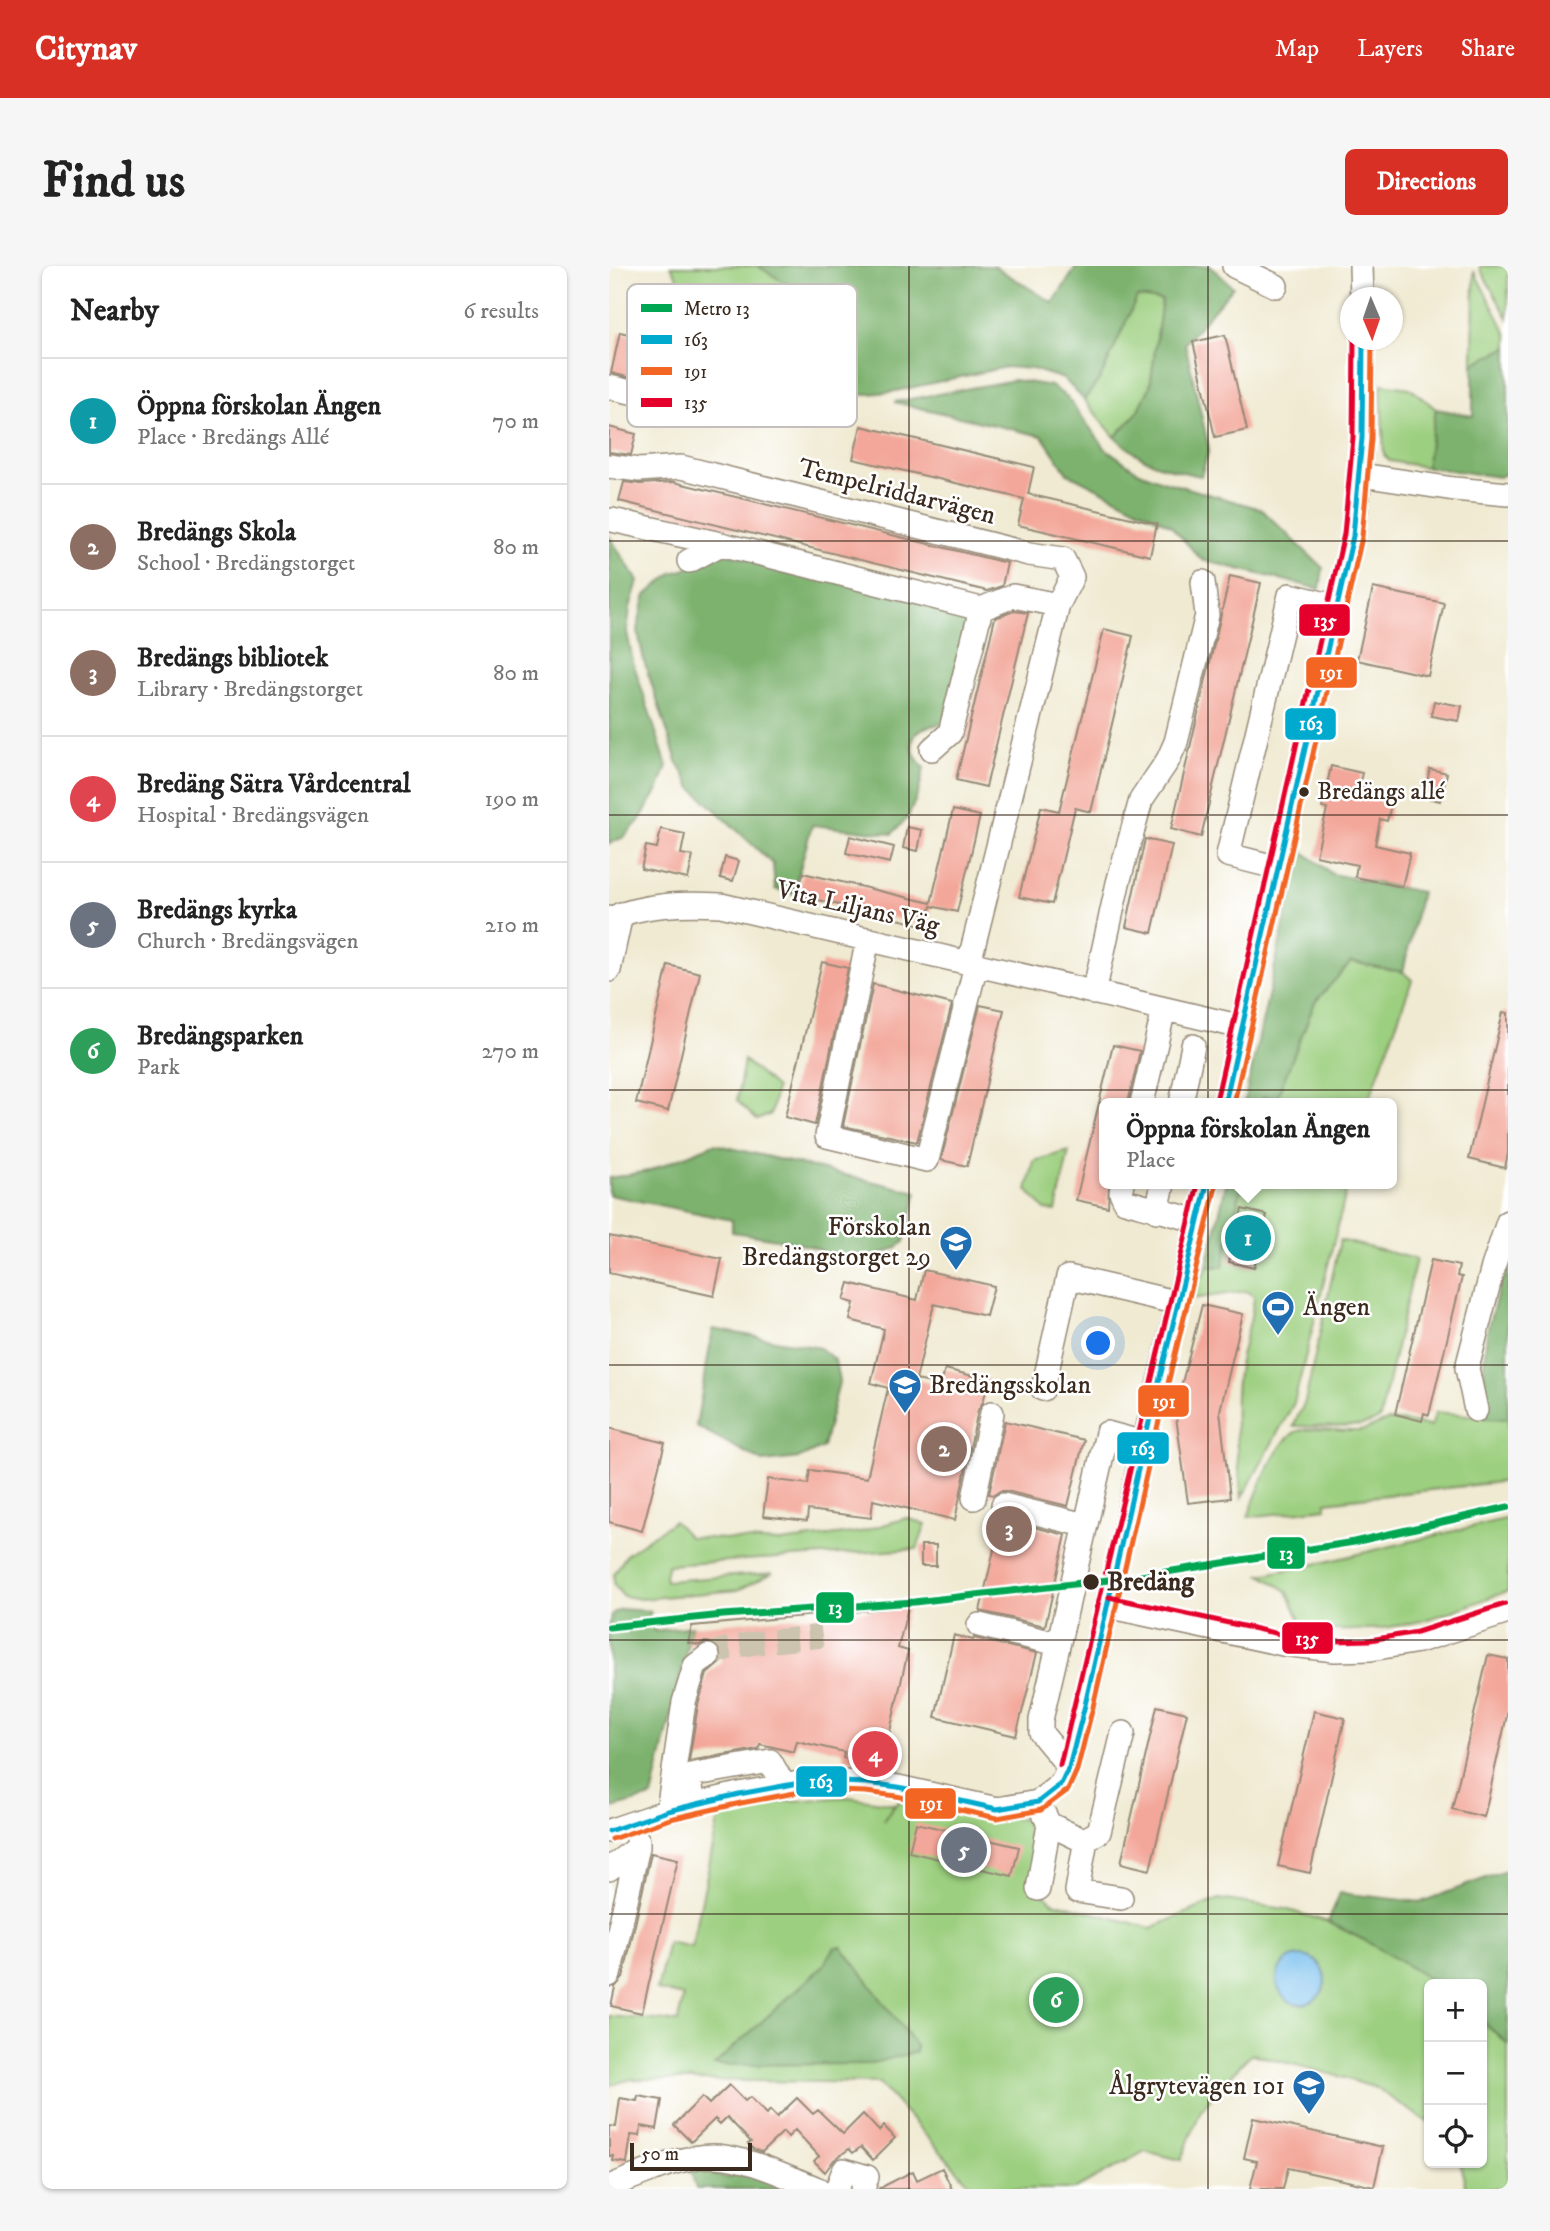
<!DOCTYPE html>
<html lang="en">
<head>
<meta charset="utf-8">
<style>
  :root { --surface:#fff; --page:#f6f6f6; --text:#222; --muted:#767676; --line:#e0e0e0; --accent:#d93025 }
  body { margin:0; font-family:"IM FELL DW Pica",serif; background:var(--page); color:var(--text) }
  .controls { position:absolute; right:21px; bottom:21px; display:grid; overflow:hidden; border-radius:10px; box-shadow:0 2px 5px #0004 }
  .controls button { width:63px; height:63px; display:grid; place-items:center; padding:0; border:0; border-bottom:2px solid var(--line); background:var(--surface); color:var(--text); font:35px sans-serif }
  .compass { position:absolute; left:731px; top:21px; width:63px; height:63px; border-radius:50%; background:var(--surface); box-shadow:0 2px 5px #0004; rotate:178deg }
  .scale { position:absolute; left:21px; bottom:18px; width:122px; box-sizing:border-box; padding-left:7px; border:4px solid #3b2a1e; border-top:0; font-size:19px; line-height:24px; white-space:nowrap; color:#3b2a1e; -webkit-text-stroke:5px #fff; paint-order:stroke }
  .you { position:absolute; left:490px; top:1078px; width:24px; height:24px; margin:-18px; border:5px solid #fff; border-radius:50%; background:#1a73e8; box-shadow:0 0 0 10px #1a73e833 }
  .badge { display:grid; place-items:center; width:46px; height:46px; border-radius:50%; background:var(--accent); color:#fff; font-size:23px; font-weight:700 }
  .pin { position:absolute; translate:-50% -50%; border:4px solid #fff; box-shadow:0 2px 7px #0006 }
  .popup { position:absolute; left:490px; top:832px; width:298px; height:91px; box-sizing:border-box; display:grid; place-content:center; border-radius:10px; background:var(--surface); filter:drop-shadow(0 2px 5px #0005); font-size:23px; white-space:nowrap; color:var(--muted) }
  .popup b { font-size:26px; color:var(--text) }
  .popup::after { content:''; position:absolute; left:50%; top:100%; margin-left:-14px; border:14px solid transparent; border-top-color:var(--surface) }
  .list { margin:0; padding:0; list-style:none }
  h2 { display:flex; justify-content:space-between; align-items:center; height:91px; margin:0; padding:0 28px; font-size:30px }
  h2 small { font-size:23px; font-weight:400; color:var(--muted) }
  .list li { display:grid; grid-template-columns:46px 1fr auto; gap:21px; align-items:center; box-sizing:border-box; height:126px; padding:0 28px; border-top:2px solid var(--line) }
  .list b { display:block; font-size:26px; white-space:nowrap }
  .list p { margin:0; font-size:23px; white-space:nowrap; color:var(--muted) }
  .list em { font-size:23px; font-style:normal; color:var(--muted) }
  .icon { flex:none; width:38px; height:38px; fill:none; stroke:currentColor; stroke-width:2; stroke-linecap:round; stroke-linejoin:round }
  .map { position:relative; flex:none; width:899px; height:1923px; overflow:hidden; border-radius:10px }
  header { display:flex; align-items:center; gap:42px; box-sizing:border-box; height:98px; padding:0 35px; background:var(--accent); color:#fff }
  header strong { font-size:33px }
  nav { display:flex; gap:38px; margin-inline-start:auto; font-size:24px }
  .intro { display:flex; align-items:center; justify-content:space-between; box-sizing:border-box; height:168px; padding:0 42px }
  h1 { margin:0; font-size:49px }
  .button { padding:18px 32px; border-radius:10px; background:var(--accent); color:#fff; font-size:24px; font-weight:700 }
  main { display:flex; gap:42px; padding:0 42px }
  aside { flex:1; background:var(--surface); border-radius:10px; box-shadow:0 2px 5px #0004 }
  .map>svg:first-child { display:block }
  .green { fill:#9ccf7f; stroke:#6c7c4e; stroke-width:2 }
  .forest { fill:#7db26e; stroke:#5c6e46; stroke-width:2 }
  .water { fill:#74beed; stroke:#587486; stroke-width:2 }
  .building { fill:#f3a79a }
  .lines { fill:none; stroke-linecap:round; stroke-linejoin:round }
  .minor-tunnel { stroke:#ccc4ae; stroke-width:23; stroke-dasharray:23 11; stroke-linecap:butt }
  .minor-casing { stroke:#968a78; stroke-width:26 }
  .minor { stroke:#fff; stroke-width:23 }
  .bus-1-casing { stroke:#fff; stroke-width:10 }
  .bus-2-casing { stroke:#fff; stroke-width:10 }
  .bus-3-casing { stroke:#fff; stroke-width:10 }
  .bus-1 { stroke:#00a9ce; stroke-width:5 }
  .bus-2 { stroke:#f26522; stroke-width:5 }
  .bus-3 { stroke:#e4002b; stroke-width:5 }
  .metro-1-casing { stroke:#fff; stroke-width:12 }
  .metro-1 { stroke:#00a651; stroke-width:7 }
  .grid { fill:none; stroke:#3b2a1e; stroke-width:2; stroke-opacity:0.55 }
  .bus-dot { fill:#3b2a1e; stroke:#fff; stroke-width:2.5 }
  .labels { text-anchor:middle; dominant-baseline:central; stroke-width:5; stroke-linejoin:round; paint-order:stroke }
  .bus-label { font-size:24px; fill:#3b2a1e; stroke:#fff; text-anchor:start }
  .street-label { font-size:26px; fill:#3b2a1e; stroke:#fff }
  .poi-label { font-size:26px; fill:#3b2a1e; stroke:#fff; text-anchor:end }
  .stop-label { font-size:26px; font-weight:bold; fill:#3b2a1e; stroke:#fff; text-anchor:start }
  .key { fill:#fff; stroke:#c4bfbc; stroke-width:2 }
  .key-label { font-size:19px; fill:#3b2a1e }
  .line-badge { stroke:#fff; stroke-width:2.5 }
  .badge-label { font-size:19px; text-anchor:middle; font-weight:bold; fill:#fff }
</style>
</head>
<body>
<header>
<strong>Citynav</strong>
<nav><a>Map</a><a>Layers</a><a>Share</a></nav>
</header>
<div class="intro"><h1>Find us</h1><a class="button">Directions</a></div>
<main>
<aside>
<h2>Nearby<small>6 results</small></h2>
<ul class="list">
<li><span class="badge" style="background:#0f9aa8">1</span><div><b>Öppna förskolan Ängen</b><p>Place · Bredängs Allé</p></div><em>70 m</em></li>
<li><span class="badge" style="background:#8d6e63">2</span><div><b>Bredängs Skola</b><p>School · Bredängstorget</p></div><em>80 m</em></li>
<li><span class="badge" style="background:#8d6e63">3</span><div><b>Bredängs bibliotek</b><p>Library · Bredängstorget</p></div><em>80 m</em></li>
<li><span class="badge" style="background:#e0444e">4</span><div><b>Bredäng Sätra Vårdcentral</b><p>Hospital · Bredängsvägen</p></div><em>190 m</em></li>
<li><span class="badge" style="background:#6b7280">5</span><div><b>Bredängs kyrka</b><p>Church · Bredängsvägen</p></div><em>210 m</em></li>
<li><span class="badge" style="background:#2e9e5b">6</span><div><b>Bredängsparken</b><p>Park</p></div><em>270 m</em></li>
</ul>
</aside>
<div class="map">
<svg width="899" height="1923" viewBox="0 0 899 1923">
  <rect width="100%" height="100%" fill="#fff"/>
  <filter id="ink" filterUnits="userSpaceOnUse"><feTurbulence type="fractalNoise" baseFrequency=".0143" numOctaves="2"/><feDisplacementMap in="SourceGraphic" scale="14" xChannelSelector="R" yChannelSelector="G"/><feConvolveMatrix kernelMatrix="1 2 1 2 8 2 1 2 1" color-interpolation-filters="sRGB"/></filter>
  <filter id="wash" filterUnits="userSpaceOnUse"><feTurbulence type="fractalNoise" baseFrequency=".00686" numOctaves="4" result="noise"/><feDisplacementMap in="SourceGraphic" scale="28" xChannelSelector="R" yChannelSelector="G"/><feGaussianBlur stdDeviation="1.57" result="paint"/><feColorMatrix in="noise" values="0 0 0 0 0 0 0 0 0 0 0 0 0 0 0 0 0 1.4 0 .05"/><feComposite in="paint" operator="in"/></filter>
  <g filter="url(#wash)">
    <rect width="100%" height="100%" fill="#f0ead2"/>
    <!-- green -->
    <path class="green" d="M62,0H149L200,32L170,80L171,110L103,76Z
      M871,0H899V52L871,3Z
      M865,5L899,70V81L864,98Z
      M528,31L553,34L541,121L529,146L506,171L475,134L492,111Z
      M772,118L801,122L827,143L817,201L781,195L775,189Z
      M742,695L794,706L803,714L759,837H652L654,830L668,831L706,736Z
      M135,794L167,822L162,848L148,854L128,835Z
      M460,885L447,945L436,944L418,924L425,895Z
      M633,918H739L685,1137L633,1232C628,1188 623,1143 630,1100C634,1076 644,1054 645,1030L638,1025L582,1033L598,1001L614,1000Z
      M731,974L807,993L771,1152C754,1166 707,1159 684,1160L696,1136Z
      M827,1146L899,1153V1215L717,1236V1242L639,1251C646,1231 668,1172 689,1165C705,1160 731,1166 749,1165C762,1164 768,1157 779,1155C789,1153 811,1159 822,1160Z
      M297,1252L317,1258L308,1283L59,1299L56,1309L57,1315L164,1307L129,1324L32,1333L14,1330L5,1319V1308L18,1288L65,1255L80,1271L171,1276L251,1266Z
      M899,1252V1325C870,1335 841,1347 812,1355C775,1364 732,1367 694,1361L678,1325L652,1309L720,1295Z
      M240,1531L285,1538L274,1555L289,1536L309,1535L440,1558L429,1623L444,1636L542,1662L610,1633L676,1643L719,1656L755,1674L829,1718H820V1857L767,1822L726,1809L643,1788L634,1796L592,1844L572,1894L536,1885L467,1923H365L270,1817L24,1813L0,1819V1750L69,1756L74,1730L48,1724L59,1676L83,1681L110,1551L168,1536Z
      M873,1755L899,1778V1923H857L851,1897H873Z"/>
    <!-- forest -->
    <path class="forest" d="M149,0H385L444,37L468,0H601L624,21L576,77L600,183L592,210C555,203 534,197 506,171L529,146L541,121L553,34L528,31L492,111L475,134L455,113L423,103L397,101L282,126L247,129H222L197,123L171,110L170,80L200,32Z
      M899,81V207L890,211L817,201L827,143L864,150V98Z
      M405,114L442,120L458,131L496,182L528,205L553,215L652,243L714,302L711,323L593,294L561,259L458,207L433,170L285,136Z
      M0,270L29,315L21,342L18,366L24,396L58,500L49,524L30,555L15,571L0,578Z
      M108,285L362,349L335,457C329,459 319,460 313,463C296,474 305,491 315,502L309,528L299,551L283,568L203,559L184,628L166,623L164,598L83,522L68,495L35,395L29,366L31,350L37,329L63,307L75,304Z
      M692,584L723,608L812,626L794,706L742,696L706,736L668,831L654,830L652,837H635Z
      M105,878L308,926L295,976L287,982L261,992L224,990L204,981L174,974L123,966V954L0,929V912L39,905Z
      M617,918H633L614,1000L598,1001Z
      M899,990V1153L876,1152L869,1139L876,1124L875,1097L878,1065Z
      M104,1063L211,1082L226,1094L230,1116L214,1181L191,1192L154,1196L87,1160Z
      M11,1343L41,1345L45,1365L83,1360L43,1531L0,1543V1358L3,1348Z
      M899,1604V1778L873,1755V1718H829L755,1674L719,1656L731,1627L812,1636Z
      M226,1681H233L307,1780V1786L260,1798L105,1799L214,1700Z
      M106,1896L104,1909L121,1912L124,1899L173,1916L170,1923H87L80,1898Z"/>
    <!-- water -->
    <path class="water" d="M668 1714a24 24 0 1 1 48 0a24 24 0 1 1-48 0Z"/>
    <g id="blocks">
      <!-- building -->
      <path class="building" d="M11,66L68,79L58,121L2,107Z
        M616,69L638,164L606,171L584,76Z
        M252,160L425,201L419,228L548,258L541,290L409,259L415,233L244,193Z
        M0,161L27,168L22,189L0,186Z
        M15,216L31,218L65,216L398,297L393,320L378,325L10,235Z
        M621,310L652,317L592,571L562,563Z
        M764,322L835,337L819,410L748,394Z
        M405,345L419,347L377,521L347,514L386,352Z
        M495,363L524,370L482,546L466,542L443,638L410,631L432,541L450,545Z
        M825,435L853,440L850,455L822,450Z
        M722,500L753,507L750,520L785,527L778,555L771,553L766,579L801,587L793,621L746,611L748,599L707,590L718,543L713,542Z
        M821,503L838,507L831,535L814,531Z
        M344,544L371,550L348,646L322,640L318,660L188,629L194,607L322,637Z
        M298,561L313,564L309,585L294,582Z
        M52,563L76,568L72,588L84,590L79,613L32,603L37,580L48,582Z
        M241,570L285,581L281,597L237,587Z
        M536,573L563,579L543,667L517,661Z
        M116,591L130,595L124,615L111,612Z
        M213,696L239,702L206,859L176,851Z
        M59,699L91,707L59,845L27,837Z
        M264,718L343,738L308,876L234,860Z
        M371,739L395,744L358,900L332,894Z
        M894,746L899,747V887L896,902L860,893Z
        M504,779L531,785L519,837H490Z
        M490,837L495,838V918H500L499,941L467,934Z
        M633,943L658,949L645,1002L620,996Z
        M0,970L113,993L105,1030L0,1007Z
        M822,994L850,1000L848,1010L853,1011L820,1149L815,1147L813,1155L786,1148Z
        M315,1004L385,1020L377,1050L325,1038L307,1114L332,1119L336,1103L380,1114L374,1136L369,1144L346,1254L264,1234L262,1252L199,1244L198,1255L154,1250L159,1213L199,1218L201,1204L258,1212L279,1122L262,1117L275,1063L241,1054L245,1037L235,1034L240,1017L308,1034Z
        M593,1039L634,1048L611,1145L621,1232L579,1237L566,1144Z
        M396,1155L475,1174L459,1240L397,1225H391L385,1229L380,1228Z
        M0,1162L56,1177L33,1265L0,1256Z
        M392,1253L457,1269L436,1360L371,1345Z
        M312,1279H327V1300H312Z
        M299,1341L289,1382L299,1385L273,1501L234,1492L235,1486L188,1475L185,1486L151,1478L149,1483L80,1495L89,1439L98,1408L112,1396L113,1389L110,1381L104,1377L96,1376L90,1379L79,1377L83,1360Z
        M345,1369L364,1374L365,1372L428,1387L407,1470L326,1451Z
        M879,1389L899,1393V1445L875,1551L843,1543Z
        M548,1440L578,1447L541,1604L512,1597Z
        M705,1445L736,1452L701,1607L669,1600Z
        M307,1557L410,1581L403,1610L300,1586Z
        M42,1587L69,1593L33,1747L2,1740L6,1721L14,1712Z
        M120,1819L136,1835L141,1831L158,1848L161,1844L168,1851L188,1832L204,1848L209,1844L234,1868L254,1848L270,1865L275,1860L286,1872L264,1894L252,1881L244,1887L240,1883L225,1894L216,1906L205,1895L210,1890L186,1864L179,1871L174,1866L153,1886L144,1883L139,1878L142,1876L118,1851L111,1858L106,1853L82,1876L65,1859L93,1831L100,1838Z
        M29,1830L53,1834L48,1863L32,1860L31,1870L22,1869L18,1897L4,1895L5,1890H0V1860L7,1861L11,1832L28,1835Z
        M644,1852L774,1881L765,1921L679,1902L674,1923H641L648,1895L635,1892Z
        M333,1902L343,1923H269L304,1905L308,1914Z"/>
    </g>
  </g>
  <g filter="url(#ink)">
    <use href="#blocks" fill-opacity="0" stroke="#968a78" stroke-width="2"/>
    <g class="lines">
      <!-- minor-tunnel -->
      <path class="minor-tunnel" d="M99,1390C133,1374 176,1375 213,1370"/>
      <defs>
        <path id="minor" d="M625,0L667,20
          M752,0L753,32
          M0,121L52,133
          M0,200L30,204L72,201L420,288L454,293L463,311L449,339L360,697
          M752,209L845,223L899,228
          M3,254L112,278L372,343
          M80,295L112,278
          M323,483L341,467L372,343L404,330L449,339
          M670,602L619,589L681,329L729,341
          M0,653C35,638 74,637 112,639L633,761
          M259,673L218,870L318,894L367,699
          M0,704L12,648
          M485,727L509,617L532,534L559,494L567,476L598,349L594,316
          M533,837L555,743
          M572,837L584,780
          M616,837L744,270C754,205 755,140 754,74
          M514,918L512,926L516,935L589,955
          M548,945L554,918
          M434,1123L459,1011L570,1037
          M867,1144L858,1102L884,1001L899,956
          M365,1232L383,1147
          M394,1239L476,1259
          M498,1340L674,1378L726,1384L762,1383L810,1375L899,1346
          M370,1359L449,1378
          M460,1501L432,1467V1454L498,1167L535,1177
          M429,1536L440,1558L469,1572L477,1573L490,1566L514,1467
          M84,1539L81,1509L161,1495L175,1519
          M59,1545L75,1436L86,1400L99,1390
          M0,1565L59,1545L130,1528L201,1515L258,1517L289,1521L388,1543L429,1536L452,1518L460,1501L476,1439L535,1177L598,918
          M477,1573L468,1625L512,1632
          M0,1603L29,1581V1575
          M429,1623L440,1558
          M0,1709L29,1581
          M0,1921C33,1908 80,1885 116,1891C148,1896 179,1911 209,1923
          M228,1923L235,1904L258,1911L254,1923"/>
      </defs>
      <!-- minor casing -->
      <use href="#minor" class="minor-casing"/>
      <!-- minor -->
      <use href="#minor" class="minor"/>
      <defs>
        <path id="bus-1" d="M616,837L744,270L753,172L754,74
          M0,1565L59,1545L130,1528L201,1515L258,1517L289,1521L388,1543L429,1536L452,1518L460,1501L476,1439L535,1177L598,918"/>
        <path id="bus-2" d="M625,837L753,271L762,173L763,74
          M3,1573L61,1553L132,1537L202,1524L257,1526L287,1530L388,1552L432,1544L459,1524L468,1504L484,1441L544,1179L607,920"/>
        <path id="bus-3" d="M607,835L735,268L744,172L745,74
          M500,1331L675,1369L726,1375L761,1374L808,1366L896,1338
          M451,1499L589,918"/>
      </defs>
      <!-- bus-1 casing -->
      <use href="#bus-1" class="bus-1-casing"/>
      <!-- bus-2 casing -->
      <use href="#bus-2" class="bus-2-casing"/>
      <!-- bus-3 casing -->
      <use href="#bus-3" class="bus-3-casing"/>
      <!-- bus-1 -->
      <use href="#bus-1" class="bus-1"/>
      <!-- bus-2 -->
      <use href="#bus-2" class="bus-2"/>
      <!-- bus-3 -->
      <use href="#bus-3" class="bus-3"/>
      <defs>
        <path id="metro-1" d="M0,1361L114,1349L305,1336L526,1311L745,1276L899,1241"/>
      </defs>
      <!-- metro-1 casing -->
      <use href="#metro-1" class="metro-1-casing"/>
      <!-- metro-1 -->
      <use href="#metro-1" class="metro-1"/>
    </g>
  </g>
  <!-- grid -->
  <path class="grid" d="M300,0V1923M599,0V1923M0,275H899M0,549H899M0,824H899M0,1099H899M0,1374H899M0,1648H899"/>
  <!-- icons -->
  <defs>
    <symbol id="school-pin" viewBox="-11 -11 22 30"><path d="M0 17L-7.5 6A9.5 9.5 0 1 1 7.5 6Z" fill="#1f6fb2" stroke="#fff"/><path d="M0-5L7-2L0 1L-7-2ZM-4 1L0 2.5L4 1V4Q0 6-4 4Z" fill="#fff"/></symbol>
    <symbol id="stadium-pin" viewBox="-11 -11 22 30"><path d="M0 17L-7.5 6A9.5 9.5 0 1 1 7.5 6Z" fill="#1f6fb2" stroke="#fff"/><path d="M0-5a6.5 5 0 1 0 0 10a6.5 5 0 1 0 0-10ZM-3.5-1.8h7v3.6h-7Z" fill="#fff"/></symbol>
  </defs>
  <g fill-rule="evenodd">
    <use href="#school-pin" x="328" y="957" width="38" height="52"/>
    <use href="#stadium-pin" x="650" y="1022" width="38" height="52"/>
    <use href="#school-pin" x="277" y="1100" width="38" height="52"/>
    <use href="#school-pin" x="681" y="1801" width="38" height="52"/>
  </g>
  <!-- markers -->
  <g class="bus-dot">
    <circle cx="695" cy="526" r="6"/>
    <circle cx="482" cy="1316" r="9"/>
  </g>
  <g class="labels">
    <!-- bus labels -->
    <g class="bus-label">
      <text x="708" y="526">Bredängs allé</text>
    </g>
    <!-- street labels -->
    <g class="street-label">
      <text transform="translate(288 226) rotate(14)">Tempelriddarvägen</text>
      <text transform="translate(249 642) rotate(13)">Vita Liljans Väg</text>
    </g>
    <!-- poi labels -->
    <g class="poi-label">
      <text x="322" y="961">Förskolan<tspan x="322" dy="30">Bredängstorget 29</tspan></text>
      <text x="694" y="1041" text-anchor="start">Ängen</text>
      <text x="320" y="1119" text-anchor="start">Bredängsskolan</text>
      <text x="676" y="1820">Ålgrytevägen 101</text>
    </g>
    <!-- stop labels -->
    <g class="stop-label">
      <text x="498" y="1316">Bredäng</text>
    </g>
  </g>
  <!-- legend -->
  <rect x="18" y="18" width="230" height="143" rx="10" class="key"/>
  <rect x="32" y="38" width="31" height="8" fill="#00a651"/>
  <rect x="32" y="69" width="31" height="9" fill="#00a9ce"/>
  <rect x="32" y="101" width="31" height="8" fill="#f26522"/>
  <rect x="32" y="132" width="31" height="9" fill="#e4002b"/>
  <g class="key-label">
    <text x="75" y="49">Metro 13</text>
    <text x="75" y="80">163</text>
    <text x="75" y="112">191</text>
    <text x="75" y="143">135</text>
  </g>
  <g class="line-badge">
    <rect x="689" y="337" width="53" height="34" rx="7" fill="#e4002b"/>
    <rect x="696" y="390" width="53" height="33" rx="7" fill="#f26522"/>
    <rect x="675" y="441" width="53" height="34" rx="7" fill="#00a9ce"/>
    <rect x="528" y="1118" width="53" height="34" rx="7" fill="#f26522"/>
    <rect x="507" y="1165" width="54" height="34" rx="7" fill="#00a9ce"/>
    <rect x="657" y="1270" width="40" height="34" rx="7" fill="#00a651"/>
    <rect x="206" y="1325" width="40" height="33" rx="7" fill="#00a651"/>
    <rect x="672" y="1355" width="53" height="34" rx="7" fill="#e4002b"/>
    <rect x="186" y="1499" width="53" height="33" rx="7" fill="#00a9ce"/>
    <rect x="295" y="1521" width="53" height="33" rx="7" fill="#f26522"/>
  </g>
  <g class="badge-label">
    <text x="716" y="361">135</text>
    <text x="722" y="413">191</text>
    <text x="702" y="464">163</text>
    <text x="555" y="1142">191</text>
    <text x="534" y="1189">163</text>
    <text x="677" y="1294">13</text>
    <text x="226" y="1348">13</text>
    <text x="698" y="1379">135</text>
    <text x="212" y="1522">163</text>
    <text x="322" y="1544">191</text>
  </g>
</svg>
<div class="controls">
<button>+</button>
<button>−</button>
<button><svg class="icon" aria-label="locate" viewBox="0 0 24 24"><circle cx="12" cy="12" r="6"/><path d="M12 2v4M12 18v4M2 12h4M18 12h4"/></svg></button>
</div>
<svg class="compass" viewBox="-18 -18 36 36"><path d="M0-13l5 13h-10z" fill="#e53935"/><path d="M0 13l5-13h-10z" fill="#767676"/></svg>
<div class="scale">50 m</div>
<div class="you"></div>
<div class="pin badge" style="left:639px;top:972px;background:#0f9aa8">1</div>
<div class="popup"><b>Öppna förskolan Ängen</b>Place</div>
<div class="pin badge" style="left:335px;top:1183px;background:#8d6e63">2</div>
<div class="pin badge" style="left:400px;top:1263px;background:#8d6e63">3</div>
<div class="pin badge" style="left:266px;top:1488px;background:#e0444e">4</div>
<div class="pin badge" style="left:355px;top:1584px;background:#6b7280">5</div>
<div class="pin badge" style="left:447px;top:1734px;background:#2e9e5b">6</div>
</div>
</main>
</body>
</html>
